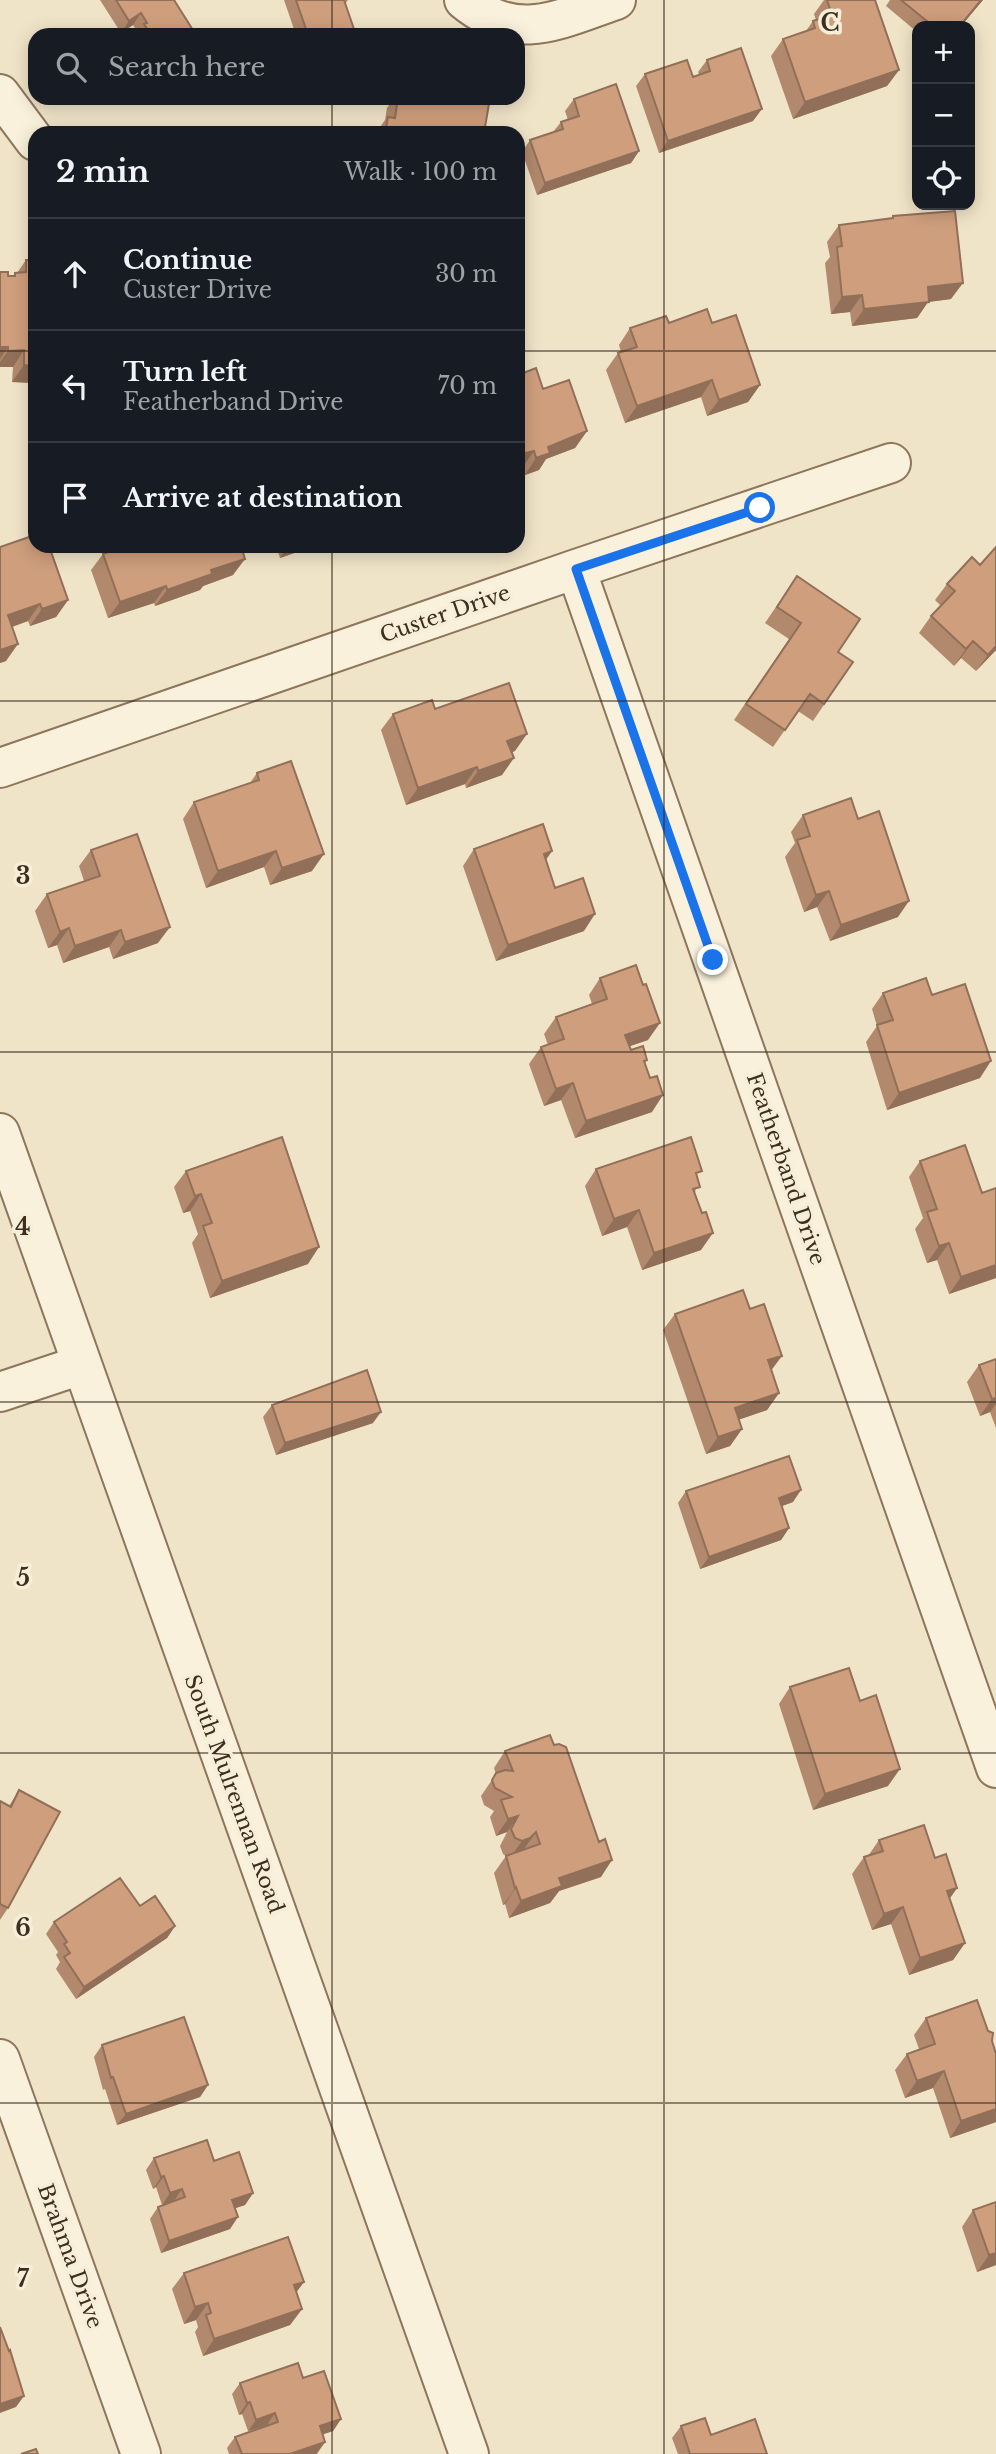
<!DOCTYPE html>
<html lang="en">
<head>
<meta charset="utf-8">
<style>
  :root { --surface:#171b24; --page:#242831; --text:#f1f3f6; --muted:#9ea1a6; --line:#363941 }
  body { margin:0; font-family:"Libre Baskerville",serif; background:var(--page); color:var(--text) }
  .controls { position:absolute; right:21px; top:21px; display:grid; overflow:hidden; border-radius:14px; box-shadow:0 4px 18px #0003 }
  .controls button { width:63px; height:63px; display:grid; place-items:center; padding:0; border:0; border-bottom:2px solid var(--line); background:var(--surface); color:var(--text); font:35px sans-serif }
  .stop { position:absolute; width:21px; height:21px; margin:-16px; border:5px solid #1a73e8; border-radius:50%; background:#fff }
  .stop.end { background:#1a73e8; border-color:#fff; box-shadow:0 2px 7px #0008 }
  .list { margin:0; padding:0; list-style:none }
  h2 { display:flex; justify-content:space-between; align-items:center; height:91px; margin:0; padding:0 28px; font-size:30px }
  h2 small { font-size:23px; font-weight:400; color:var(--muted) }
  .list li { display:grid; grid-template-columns:46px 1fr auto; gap:21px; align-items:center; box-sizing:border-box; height:112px; padding:0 28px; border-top:2px solid var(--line) }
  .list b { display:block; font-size:26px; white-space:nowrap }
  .list p { margin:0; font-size:23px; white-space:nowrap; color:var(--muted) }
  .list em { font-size:23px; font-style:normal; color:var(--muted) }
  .icon { flex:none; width:38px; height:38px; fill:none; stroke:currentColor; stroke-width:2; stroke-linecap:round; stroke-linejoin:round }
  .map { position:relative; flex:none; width:996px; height:2454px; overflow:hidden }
  .search { position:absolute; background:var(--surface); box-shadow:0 4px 18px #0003; left:28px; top:28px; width:497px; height:77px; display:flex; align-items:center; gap:18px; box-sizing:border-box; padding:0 24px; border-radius:21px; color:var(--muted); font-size:26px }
  .panel { position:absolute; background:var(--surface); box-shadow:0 4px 18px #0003; left:28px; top:126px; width:497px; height:427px; border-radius:21px }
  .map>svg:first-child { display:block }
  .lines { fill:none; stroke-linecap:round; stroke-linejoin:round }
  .minor-casing { stroke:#8d765c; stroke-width:42 }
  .tertiary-casing { stroke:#8d765c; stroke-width:42 }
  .minor { stroke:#faf1dc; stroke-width:38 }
  .tertiary { stroke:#faf1dc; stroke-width:38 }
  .wall { fill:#b2896c }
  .shaded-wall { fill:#916f58 }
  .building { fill:#cf9f7d; stroke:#916f58; stroke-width:2 }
  .route { stroke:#1a73e8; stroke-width:9 }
  .grid { fill:none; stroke:#3d2e20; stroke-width:2; stroke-opacity:0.55 }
  .labels { text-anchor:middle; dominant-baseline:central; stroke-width:7; stroke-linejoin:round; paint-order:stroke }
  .street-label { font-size:21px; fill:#3d2e20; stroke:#f7eed8 }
  .grid-label { font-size:23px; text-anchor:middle; font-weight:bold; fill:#3d2e20; stroke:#f7eed8; stroke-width:7; stroke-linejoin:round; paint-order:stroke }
</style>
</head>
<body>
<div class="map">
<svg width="996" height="2454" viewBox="0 0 996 2454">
  <rect width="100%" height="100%" fill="#f0e4c8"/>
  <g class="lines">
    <defs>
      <path id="minor" d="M464,0C517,44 560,19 616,0
        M0,94L35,141
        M576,569L996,1768
        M0,768L576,569L891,463
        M0,1392L81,1365
        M0,2059L141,2454"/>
      <path id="tertiary" d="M0,1133L469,2454"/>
    </defs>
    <!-- minor casing -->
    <use href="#minor" class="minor-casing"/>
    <!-- tertiary casing -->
    <use href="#tertiary" class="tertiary-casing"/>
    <!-- minor -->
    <use href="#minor" class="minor"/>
    <!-- tertiary -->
    <use href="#tertiary" class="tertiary"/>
  </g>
  <!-- wall -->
  <path class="wall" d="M100,0H174L196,35H136L138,33L133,25L121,33Z
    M284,0H348L345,4L352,35H296Z
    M824,0H875L899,70L887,86L793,119L771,56L783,39L806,31L813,21L816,20L814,14Z
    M890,0H983L961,26H917V32L886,6Z
    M707,60L753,121L659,153L636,86L645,74L693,77L699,74L698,72Z
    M394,98H490L484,133H376L385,120L387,108Z
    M574,99L639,151L631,163L537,195L522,152L530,140L553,132L561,122L568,120L565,111Z
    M893,216L951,299L928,302L917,318L852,326L850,312L831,314L825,263L830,257L827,242L839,225L892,218Z
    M26,260H35V383L12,382L13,367H0V272L8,276H13L15,273H17Z
    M669,323H712L760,385L748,402L707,416L701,397L625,423L606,370L618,353L621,352L619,345L630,328Z
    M543,389L587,431L575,448L546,459L539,470L525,475L523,471L518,478Z
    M121,546H241L233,575L203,586L200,590L155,606L154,603L108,618L91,570L103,554L121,547Z
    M276,546H314L280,558Z
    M0,547L68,600L56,617L30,626L28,621L12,627L6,661L0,663Z
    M972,557L996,650L976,671L961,658L954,666L919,633L931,616L941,606L935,600L947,584Z
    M797,576L838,652L853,662L813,721L798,711L773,747L734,720L789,639L765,623Z
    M435,709L515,751L512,752L502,775L466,788L465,784L406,805L381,730L393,714Z
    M257,773L312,871L270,885L264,867L206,888L183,819L194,802L250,783Z
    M803,815L858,819L898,917L830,941L817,907L804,912L785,857L795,843L791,832Z
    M474,849L552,851L546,860L555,888L584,931L496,961L463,866Z
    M91,850L158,943L113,959L109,947L63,963L57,945L48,948L35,911L47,894L84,881L79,866Z
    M600,978L648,1040L629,1046L631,1050L647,1060L645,1063L652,1112L575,1138L561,1100L544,1106L529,1064L541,1047L548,1045L544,1034L556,1017L592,1004L589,995Z
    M883,993L932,995L980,1078L887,1110L866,1042L877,1026L872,1009Z
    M920,1161L982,1193L996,1188V1278L949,1294L937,1260L927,1263L915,1229L923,1218L909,1177Z
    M596,1169L697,1178L695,1194L701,1250L642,1270L627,1227L602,1236L585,1186Z
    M186,1171L308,1264L210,1298L192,1243L198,1234L190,1211L183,1213L174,1187Z
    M675,1314L771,1371L779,1393L767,1410L738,1420L742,1429L730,1446L706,1454L663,1330Z
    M996,1359V1428L990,1412L980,1416L967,1382L979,1365Z
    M272,1405L373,1423L276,1455L263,1417Z
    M686,1491L793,1502L782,1506L789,1528L781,1540L700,1569L678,1503Z
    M790,1687L888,1786L813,1810L779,1704Z
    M505,1751L601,1877L559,1891L550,1903L509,1918L505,1904L503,1905L494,1873L506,1856L503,1854L500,1846L507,1832L496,1836L490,1817L494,1811L484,1805L481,1796L496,1774L494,1768Z
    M19,1790L8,1908L0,1920V1801L9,1806Z
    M879,1840L935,1858L957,1888L949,1899L965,1943L953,1960L909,1975L891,1924L872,1930L852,1874L864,1857L868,1856Z
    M140,1906L175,1926L167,1938L76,1999L56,1969L60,1962L56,1955L58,1952L46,1934L54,1922Z
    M926,2018L992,2041L996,2122L950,2138L933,2088L905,2098L895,2070L907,2054L919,2049L914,2035Z
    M102,2045L208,2085L200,2097L117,2125L105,2089L103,2090L94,2057Z
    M154,2158L214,2161L253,2193L245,2205L235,2208L230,2229L161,2253L150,2219L158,2207L174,2201L162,2205L156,2187L153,2189L146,2170Z
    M973,2210L996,2265L977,2272L962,2227Z
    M184,2273L304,2282L296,2292L302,2309L290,2325L203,2356L195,2332L198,2327L196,2320L184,2324L172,2289Z
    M303,2378L341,2419L333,2431L323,2434L325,2442L317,2454H229L227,2448L235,2437L267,2426L248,2431L242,2414L239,2415L232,2394L240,2383Z
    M681,2426L711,2435L767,2454H678L672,2438Z"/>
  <!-- shaded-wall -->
  <path class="shaded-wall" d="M981,0H983L961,26H960Z
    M141,13L133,25L121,33L129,21Z
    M899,70L887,86L793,119L805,102Z
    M762,109L753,121L659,153L668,141Z
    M639,151L631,163L537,195L545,183Z
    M963,283L951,299L928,302L917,318L852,326L864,309L928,287Z
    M862,295L850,312L831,314L842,297Z
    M0,347H8L0,359Z
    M24,350L13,367H0V362L8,351Z
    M24,365L35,366V383L12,382Z
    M712,380L701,397L625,423L637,406Z
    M760,385L748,402L707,416L719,400Z
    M587,431L575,448L546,459L539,470L525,475L536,458L548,447Z
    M534,451L522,468L518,455Z
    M288,546H314L280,558Z
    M323,546H335L320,551Z
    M245,559L233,575L203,586L200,590L155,606L167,590L211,570Z
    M166,586L154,603L108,618L120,602Z
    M68,600L56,617L30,626L42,609Z
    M40,604L28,621L0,631L8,615Z
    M973,641L961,658L954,666L966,649Z
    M18,644L6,661L0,663V650Z
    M996,646V650L976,671L988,655Z
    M527,734L515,751L496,758L507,741Z
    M514,758L502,775L466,788L478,771Z
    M477,767L465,784L406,805L418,788Z
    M276,851L264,867L206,888L218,871Z
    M552,851L540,867L544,854Z
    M324,854L312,871L270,885L282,868Z
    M829,891L817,907L804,912L816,895Z
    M909,901L898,917L830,941L841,925Z
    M595,914L584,931L496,961L508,945Z
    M170,927L158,943L113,959L125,942Z
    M69,928L57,945L48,948L60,932Z
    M121,930L109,947L63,963L75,946Z
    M660,1023L648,1040L613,1052L625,1035Z
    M991,1061L980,1078L887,1110L899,1093Z
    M573,1083L561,1100L544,1106L556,1089Z
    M663,1095L652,1112L575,1138L586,1121Z
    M201,1194L190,1211L183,1213L195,1196Z
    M639,1210L627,1227L602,1236L614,1219Z
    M713,1233L701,1250L642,1270L654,1253Z
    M949,1243L937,1260L927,1263L939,1246Z
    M319,1247L308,1264L210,1298L222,1281Z
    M996,1265V1278L949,1294L961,1277Z
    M782,1356L770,1372L768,1360Z
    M779,1393L767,1410L723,1425L735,1408Z
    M996,1398V1404L990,1412L980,1416L992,1399Z
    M381,1412L373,1423L276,1455L285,1443Z
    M742,1429L730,1446L706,1454L718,1437Z
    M801,1490L793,1502L771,1510L779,1498Z
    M789,1528L781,1540L700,1569L709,1557Z
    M900,1769L888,1786L813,1810L825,1794Z
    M518,1816L507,1832L496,1836L508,1819Z
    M536,1832L524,1849L518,1855L510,1858L522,1841Z
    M612,1860L601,1877L559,1891L550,1903L509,1918L521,1901L559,1878Z
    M516,1887L505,1904L503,1905L515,1888Z
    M957,1888L946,1904L947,1891Z
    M903,1907L891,1924L872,1930L884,1914Z
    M175,1926L167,1938L76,1999L84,1987Z
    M965,1943L953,1960L909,1975L920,1958Z
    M944,2071L933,2088L905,2098L917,2081Z
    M208,2085L200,2097L117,2125L126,2114Z
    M996,2109V2122L950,2138L961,2121Z
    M164,2176L156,2187L153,2189L161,2177Z
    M182,2189L174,2201L162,2205L170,2193Z
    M253,2193L245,2205L224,2212L232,2200Z
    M238,2217L230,2229L161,2253L169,2241Z
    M996,2253V2265L977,2272L989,2255Z
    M304,2282L292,2298L294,2285Z
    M208,2303L196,2320L184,2324L195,2307Z
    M302,2309L290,2325L203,2356L214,2339Z
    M24,2396L16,2407L0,2413V2404Z
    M250,2402L242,2414L239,2415L247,2403Z
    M275,2413L267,2425L248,2431L256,2420Z
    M341,2419L333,2431L312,2438L320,2426Z
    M325,2442L316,2454H290Z"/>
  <!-- building -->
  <path class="building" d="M116,0H174L196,35H151L144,24L147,23L141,13L129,21Z
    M296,0H344L355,32L346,35H308Z
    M827,0H875L899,70L805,102L783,39L815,28L813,21L832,15Z
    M901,0H981L960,26H933Z
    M741,48L762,109L668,141L645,74L687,60L693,77L710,71L707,60Z
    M616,84L639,151L545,183L530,140L563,129L561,122L579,116L574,99Z
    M398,98H490L484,133H385L388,117L395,118Z
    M955,211L963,283L928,287L929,302L864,309L862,295L842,297L837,247L842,246L839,225L893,218V216Z
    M26,260H35V366L24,365V350L8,351V347H0V272H8V276H15V273L26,272Z
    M707,309L712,323L736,315L760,385L719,400L712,380L637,406L618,353L637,347L630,328L666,316L669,323Z
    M536,368L543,389L569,380L587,431L548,447L550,453L536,458L534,451L518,455L523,470L518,472V375Z
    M35,535V546H49L68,600L42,609L40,604L8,615L18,644L0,650V547Z
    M125,546H241L245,559L211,570L212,574L167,590L166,586L120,602L103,554Z
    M996,547V646L988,655L973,641L966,649L931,616L955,591L947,584L972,557L980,565Z
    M797,576L860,619L838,652L853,662L824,704L810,694L785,730L746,704L801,623L777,607Z
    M509,683L527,734L507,741L514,758L478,771L477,767L418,788L393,714L432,700L435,709Z
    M291,761L324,854L282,868L276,851L218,871L194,802L259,780L257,773Z
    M851,798L858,819L879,811L909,901L841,925L829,891L816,895L797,840L810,836L803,815Z
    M543,824L552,851L544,854L555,888L583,878L595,914L508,945L474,849Z
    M137,834L170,927L125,942L121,930L75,946L69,928L60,932L47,894L100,876L91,850Z
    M636,965L643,985L646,984L660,1023L625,1035L631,1050L643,1046L647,1060L644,1061L650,1078L657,1076L663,1095L586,1121L573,1083L556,1089L541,1047L564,1039L556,1017L607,999L600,978Z
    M926,978L932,995L965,984L991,1061L899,1093L877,1025L893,1020L883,993Z
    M282,1137L319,1247L222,1281L203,1226L212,1223L201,1194L195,1196L186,1171Z
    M691,1137L702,1171L696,1173L700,1187L693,1189L702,1213L706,1212L713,1233L654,1253L639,1210L614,1219L596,1169Z
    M965,1145L982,1193L996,1188V1265L961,1277L949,1243L939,1246L927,1212L937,1209L920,1161Z
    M743,1290L750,1309L764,1304L782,1356L768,1360L779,1393L735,1408L742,1429L718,1437L675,1314Z
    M996,1359V1398L992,1399L979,1365Z
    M367,1370L381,1412L285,1443L272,1405Z
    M789,1456L801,1490L779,1498L789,1528L709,1557L686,1491Z
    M849,1668L860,1701L876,1695L900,1769L825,1794L790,1687Z
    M550,1735L554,1745L559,1744L566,1747L599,1842L605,1839L612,1860L559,1878L562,1886L521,1901L516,1887L515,1888L506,1856L540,1844L536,1832L530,1838L522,1841L515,1838L511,1829L518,1816L508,1819L501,1800L512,1797L495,1788L492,1780L496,1773L505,1770L513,1771L505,1751Z
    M19,1790L60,1812L8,1908L0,1904V1801L11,1807Z
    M924,1825L935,1858L946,1854L957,1888L947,1891L965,1943L920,1958L903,1907L884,1914L864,1857L883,1851L879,1840Z
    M120,1878L140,1906L155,1896L175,1926L84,1987L64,1957L70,1953L64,1944L67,1942L54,1922Z
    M977,2000L988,2031L993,2033L992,2041L996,2054V2109L961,2121L944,2071L917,2081L907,2054L935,2044L926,2018Z
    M184,2017L208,2085L126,2114L113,2077L111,2078L102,2045Z
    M207,2140L214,2161L239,2152L253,2193L232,2200L238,2217L169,2241L158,2207L185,2197L182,2189L170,2193L164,2176L161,2177L154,2158Z
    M996,2202V2253L989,2255L973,2210Z
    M288,2237L304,2282L294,2285L302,2309L214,2339L206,2315L211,2313L208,2303L195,2307L184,2273Z
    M0,2327L9,2351L10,2350L24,2396L0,2404Z
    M298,2363L303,2378L324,2371L341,2419L320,2426L325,2442L290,2454H242L235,2437L278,2422L275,2413L256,2420L250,2402L247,2403L240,2383Z
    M705,2418L711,2435L755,2419L767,2454H690L681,2426Z
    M36,2449L38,2454H21Z"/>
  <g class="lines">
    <!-- route -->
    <path class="route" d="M713,960L576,569L760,508"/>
  </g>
  <!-- grid -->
  <path class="grid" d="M332,0V35M664,0V2454M332,98V133M0,351H35M518,351H996M332,546V2454M0,701H996M0,1052H996M0,1402H996M0,1753H996M0,2103H996"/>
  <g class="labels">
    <!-- street labels -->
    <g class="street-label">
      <text transform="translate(445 614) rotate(-19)">Custer Drive</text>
      <text transform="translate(786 1169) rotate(71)">Featherband Drive</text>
      <text transform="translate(234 1794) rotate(70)">South Mulrennan Road</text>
      <text transform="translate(70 2256) rotate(70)">Brahma Drive</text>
    </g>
  </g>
  <g class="grid-label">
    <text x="830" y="31">C</text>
    <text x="23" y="884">3</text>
    <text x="23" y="1235">4</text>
    <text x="23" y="1586">5</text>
    <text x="23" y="1936">6</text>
    <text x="23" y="2287">7</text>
  </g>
</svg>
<div class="controls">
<button>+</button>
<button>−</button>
<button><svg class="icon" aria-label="locate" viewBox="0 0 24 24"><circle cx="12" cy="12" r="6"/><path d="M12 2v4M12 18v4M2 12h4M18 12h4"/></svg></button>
</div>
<div class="stop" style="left:760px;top:508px"></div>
<div class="stop end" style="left:713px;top:960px"></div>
<div class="search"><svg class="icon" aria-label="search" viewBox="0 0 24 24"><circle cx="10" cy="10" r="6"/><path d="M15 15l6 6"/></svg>Search here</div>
<section class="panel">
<h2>2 min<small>Walk · 100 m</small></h2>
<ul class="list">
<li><svg class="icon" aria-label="ahead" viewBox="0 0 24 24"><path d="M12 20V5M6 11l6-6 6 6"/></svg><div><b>Continue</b><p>Custer Drive</p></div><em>30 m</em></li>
<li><svg class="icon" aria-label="left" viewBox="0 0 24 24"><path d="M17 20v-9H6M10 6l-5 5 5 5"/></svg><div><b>Turn left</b><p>Featherband Drive</p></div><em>70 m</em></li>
<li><svg class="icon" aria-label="arrive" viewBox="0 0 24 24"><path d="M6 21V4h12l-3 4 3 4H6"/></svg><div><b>Arrive at destination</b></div></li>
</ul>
</section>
</div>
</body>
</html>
